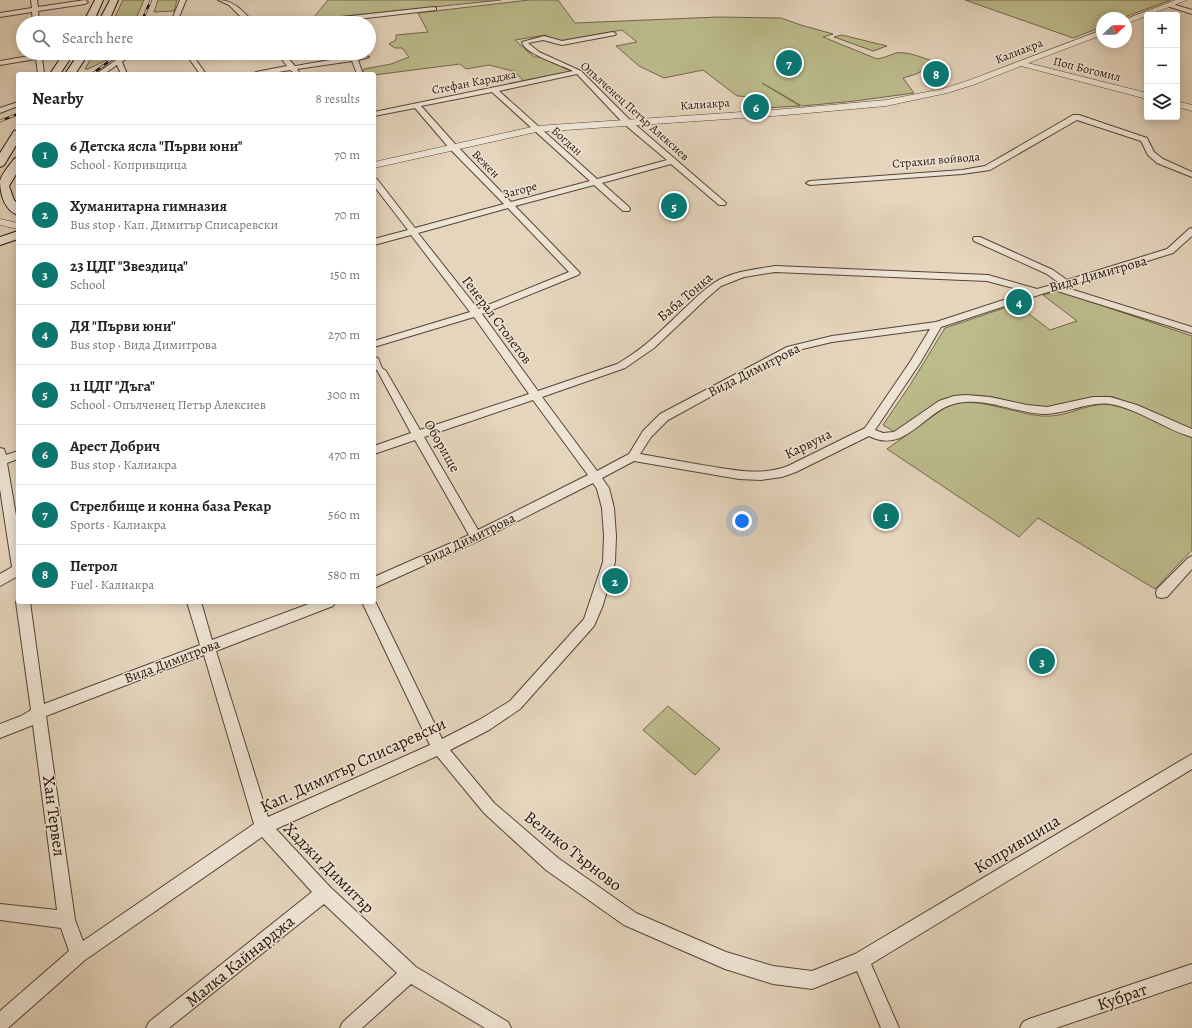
<!DOCTYPE html>
<html lang="en">
<head>
<meta charset="utf-8">
<style>
  :root { --surface:#fff; --page:#f6f6f6; --text:#222; --muted:#767676; --line:#e0e0e0; --accent:#0f766e }
  body { margin:0; font-family:Alegreya,serif; background:var(--page); color:var(--text) }
  .controls { position:absolute; right:12px; top:12px; display:grid; overflow:hidden; border-radius:4px; box-shadow:0 2px 10px #0003 }
  .controls button { width:36px; height:36px; display:grid; place-items:center; padding:0; border:0; border-bottom:1px solid var(--line); background:var(--surface); color:var(--text); font:20px sans-serif }
  .compass { position:absolute; left:1096px; top:12px; width:36px; height:36px; border-radius:50%; background:var(--surface); box-shadow:0 2px 10px #0003; rotate:68deg }
  .you { position:absolute; left:742px; top:521px; width:14px; height:14px; margin:-10px; border:3px solid #fff; border-radius:50%; background:#1a73e8; box-shadow:0 0 0 6px #1a73e833 }
  .badge { display:grid; place-items:center; width:26px; height:26px; border-radius:50%; background:var(--accent); color:#fff; font-size:13px; font-weight:700 }
  .pin { position:absolute; translate:-50% -50%; border:2px solid #fff; box-shadow:0 1px 4px #0006 }
  .list { margin:0; padding:0; list-style:none }
  h2 { display:flex; justify-content:space-between; align-items:center; height:52px; margin:0; padding:0 16px; font-size:17px }
  h2 small { font-size:13px; font-weight:400; color:var(--muted) }
  .list li { display:grid; grid-template-columns:26px 1fr auto; gap:12px; align-items:center; box-sizing:border-box; height:60px; padding:0 16px; border-top:1px solid var(--line) }
  .list b { display:block; font-size:15px; white-space:nowrap }
  .list p { margin:0; font-size:13px; white-space:nowrap; color:var(--muted) }
  .list em { font-size:13px; font-style:normal; color:var(--muted) }
  .icon { flex:none; width:22px; height:22px; fill:none; stroke:currentColor; stroke-width:2; stroke-linecap:round; stroke-linejoin:round }
  .map { position:relative; flex:none; width:1192px; height:1028px; overflow:hidden }
  .search { position:absolute; background:var(--surface); box-shadow:0 2px 10px #0003; left:16px; top:16px; width:360px; height:44px; display:flex; align-items:center; gap:10px; box-sizing:border-box; padding:0 14px; border-radius:22px; color:var(--muted); font-size:15px }
  .panel { position:absolute; background:var(--surface); box-shadow:0 2px 10px #0003; left:16px; top:72px; width:360px; height:532px; border-radius:4px }
  .map>svg:first-child { display:block }
  .green { fill:#bcbb8c; stroke:#70664a }
  .lines { fill:none; stroke-linecap:round; stroke-linejoin:round }
  .minor-casing { stroke:#544335; stroke-width:2 }
  .tertiary-casing { stroke:#544335; stroke-width:1 }
  .secondary-casing { stroke:#241208; stroke-width:2 }
  .minor { fill:#eee4d4; fill-rule:evenodd }
  .tertiary { fill:#eee4d4; fill-rule:evenodd }
  .secondary { fill:#eee4d4; fill-rule:evenodd }
  .rail-casing { stroke:#241208; stroke-width:2.5 }
  .rail { stroke:#eee4d4; stroke-width:1.5; stroke-dasharray:5; stroke-linecap:butt }
  .labels { text-anchor:middle; dominant-baseline:central; stroke-width:3; stroke-linejoin:round; paint-order:stroke }
  .far-street-label { font-size:12px; fill:#241208; stroke:#eee4d4 }
  .street-label { font-size:14px; fill:#241208; stroke:#eee4d4 }
  .near-street-label { font-size:17px; fill:#241208; stroke:#eee4d4 }
</style>
</head>
<body>
<div class="map">
<svg width="1192" height="1028" viewBox="0 0 1192 1028">
  <rect width="100%" height="100%" fill="#e5d5bd"/>
  <filter id="stains"><feTurbulence type="fractalNoise" baseFrequency=".005" numOctaves="4"/><feColorMatrix values="0 0 0 0 .2 0 0 0 0 .09 0 0 0 0 .02 0 0 0 .5 -.17"/></filter>
  <radialGradient id="worn" r=".72"><stop offset=".6" stop-color="#630" stop-opacity="0"/><stop offset="1" stop-color="#630" stop-opacity=".3"/></radialGradient>
  <!-- green -->
  <path class="green" d="M123,0H144L134,23H112Z
    M158,0H177L174,11L154,12Z
    M328,0H501L317,19L314,17Z
    M529,0H558L575,23L718,17L781,18L801,25L833,34L823,37L877,59C884,58 890,55 896,53C908,51 922,58 933,61L936,64L916,74L903,78L914,93L855,101L802,106L762,83L800,106L765,108L755,97L737,96L703,70L664,78L639,66L616,46L637,42L622,30L560,41L553,40L546,35L515,40L534,57H539L571,71L572,72L525,82L513,71L489,65L466,69L460,64L374,75V74H364L363,71L364,69L391,64L409,57L402,48H395L389,44L396,40V35L428,32L418,13Z
    M965,0H1171L1122,18H1102V27L1073,38Z
    M842,35L887,46L873,51L834,37Z
    M94,53H114L107,60L88,69H85Z
    M1059,291L1192,336V429L1114,397C1092,393 1071,407 1049,407C1032,408 1014,402 997,398C948,388 933,406 895,432L883,425L910,385L945,328L1016,304L1050,330L1077,321L1043,295Z
    M960,402C988,401 1014,413 1041,416C1067,418 1084,404 1107,404C1125,404 1173,428 1192,436V550L1155,589L1038,518L1019,537L887,449L944,408Z
    M668,706L720,749L695,775L643,730Z"/>
  <g class="lines">
    <defs>
      <path id="minor" d="M31,0H37L38,7L85,0L88,2L85,4L38,11L39,23H33L32,12L0,17V13L32,8Z
        M180,0H186L179,17V23H173V17Z
        M218,0C234,0 244,12 254,23H247L229,5Z
        M1169,3L1192,10V14L1167,6L1166,5Z
        M434,7L436,8V10L323,23H303L306,21Z
        M613,32L616,34L615,35L562,45L543,40L528,43L539,52L581,71L630,120L726,203L725,205H719L671,164L602,183L629,207L630,209L629,211H623L594,185L515,206L580,273L578,275L482,314L538,391L617,364C644,349 664,328 686,307C696,298 706,287 719,280C736,271 756,269 775,266L988,275L1037,289L1059,283L1047,274L974,241L973,239L974,237H980L1053,270L1067,280L1167,249L1189,229L1192,228V236L1173,253L1064,287L1192,327V333L1054,290L941,327L920,363L875,430L883,433L894,432L939,401L954,396L966,395L990,397L1027,405L1047,407L1093,397H1110L1137,405L1192,429V437C1164,429 1139,409 1110,404C1088,401 1067,414 1044,414C1015,413 987,397 957,403C924,410 906,455 869,436L796,472L782,477L761,480L739,479L634,461L602,478L609,488L614,508L616,536L615,562L603,605L594,626L520,709L489,730L450,750L494,803L558,858L636,913L726,952L773,966L812,971L855,954L1192,754V769L871,964L899,1028H881L857,971L812,989L773,984L725,969L624,925L546,870L484,813L437,756L276,829L330,887L416,967L508,1022L511,1028H485L411,984L362,1028H340L343,1022L397,973L324,904L169,1028H146L149,1022L312,892L262,837L85,960L8,1028H0V1011L69,951L61,928L0,920V904L57,910L33,725L0,738V724L21,716L31,710L16,602L18,599V602H30L44,704L200,645L187,602H201L212,640L314,602H335L333,606L216,651L268,817L430,745L362,602H374V599L442,739L479,720L510,701L584,619L603,562L604,536L602,508L597,489L593,483L480,540L374,588V577L469,535L415,440L374,454V446L411,433L377,370L374,369V357L378,358L382,368L386,371L420,430L529,394L474,317L374,347V341L470,312L411,235L374,245V239L408,230L374,186V179H377L415,228L504,204L450,149L415,108L374,116V112L573,71C562,65 524,54 522,42L544,36L562,41ZM577,74L624,124L667,160L597,179L499,91ZM492,92L590,181L511,202L456,145L421,106ZM508,208L569,272L478,309L418,233ZM775,272L987,281L1028,292L936,322L832,336L787,347L660,414L643,431L629,454L597,471L542,397L625,368L654,348L707,298L721,286L744,277ZM930,329L910,362L865,428L788,466C760,477 730,469 702,465C681,461 661,458 640,454L651,437L668,420L794,351L832,342ZM533,400L588,475L478,530L424,437ZM204,655L254,824L83,941L75,920L46,716Z
        M35,53H41L43,56L42,57L44,74H38L36,59L0,65V61L35,55Z
        M126,53H149L126,59L122,62L127,74H121L117,65L104,74H96Z
        M185,53H191L206,74H200Z
        M277,53H283L295,66C307,64 364,53 369,57L358,60L363,74H357L352,61L297,69L299,72L296,74L290,70L267,74H253L256,72L287,66Z
        M18,102V106L0,113V108Z
        M1073,115H1079L1147,138L1154,152L1163,159L1192,172V177L1157,163L1148,155L1141,141L1077,120L990,170L962,174L810,185L806,183L810,181L962,170L985,166Z
        M0,448L4,449L6,455L18,451V459L7,463L18,527V576L0,586V574L12,567L0,489Z
        M1192,556V569L1167,597L1162,598L1157,597L1156,593L1157,589L1188,558Z
        M1192,964V982L1056,1028H1020L1023,1022L1029,1019Z"/>
      <path id="tertiary" d="M1176,0H1187L1126,24V19Z
        M1102,30V35L1028,63L1147,93V99L1021,66L973,85L947,93L886,106L786,115L536,132L374,168V162L536,126L786,109L886,100L942,89L967,81Z
        M1177,101L1192,105V111L1177,107Z
        M0,219L18,223V229L0,225Z"/>
      <path id="secondary" d="M95,0H103L93,23H83Z
        M110,0H118L108,23H98Z
        M64,53H74L60,74H50Z
        M79,53H89L75,74H65Z
        M18,130V142L4,165L0,167V153L14,131Z
        M18,157V171L9,186L14,200L18,204V215C5,211 0,194 0,181C2,173 10,165 14,159Z
        M18,231V239L0,245V237Z"/>
    </defs>
    <!-- minor casing -->
    <use href="#minor" class="minor-casing"/>
    <!-- tertiary casing -->
    <use href="#tertiary" class="tertiary-casing"/>
    <!-- secondary casing -->
    <use href="#secondary" class="secondary-casing"/>
    <!-- minor -->
    <use href="#minor" class="minor"/>
    <!-- tertiary -->
    <use href="#tertiary" class="tertiary"/>
    <!-- secondary -->
    <use href="#secondary" class="secondary"/>
    <defs>
      <path id="rail" d="M141,23L151,0
        M92,74L120,53
        M0,121L18,114"/>
    </defs>
    <!-- rail casing -->
    <use href="#rail" class="rail-casing"/>
    <!-- rail -->
    <use href="#rail" class="rail"/>
  </g>
  <g class="labels">
    <!-- far-street labels -->
    <g class="far-street-label">
      <text transform="translate(1019 51) rotate(-21)">Калиакра</text>
      <text transform="translate(1087 69) rotate(14)">Поп Богомил</text>
      <text transform="translate(474 82) rotate(-11)">Стефан Караджа</text>
      <text transform="translate(705 104) rotate(-4)">Калиакра</text>
      <text transform="translate(635 111) rotate(42)">Опълченец Петър Алексиев</text>
      <text transform="translate(567 141) rotate(42)">Богдан</text>
      <text transform="translate(936 160) rotate(-5)">Страхил войвода</text>
      <text transform="translate(486 164) rotate(46)">Вежен</text>
      <text transform="translate(520 190) rotate(-15)">Загоре</text>
    </g>
    <!-- street labels -->
    <g class="street-label">
      <text transform="translate(1098 274) rotate(-16)">Вида Димитрова</text>
      <text transform="translate(685 297) rotate(-40)">Баба Тонка</text>
      <text transform="translate(497 320) rotate(53)">Генерал Столетов</text>
      <text transform="translate(754 370) rotate(-27)">Вида Димитрова</text>
      <text transform="translate(808 444) rotate(-26)">Карвуна</text>
      <text transform="translate(442 446) rotate(60)">Оборище</text>
      <text transform="translate(469 539) rotate(-26)">Вида Димитрова</text>
      <text transform="translate(172 661) rotate(-21)">Вида Димитрова</text>
    </g>
    <!-- near-street labels -->
    <g class="near-street-label">
      <text transform="translate(353 765) rotate(-25)">Кап. Димитър Списаревски</text>
      <text transform="translate(54 816) rotate(82)">Хан Тервел</text>
      <text transform="translate(1017 844) rotate(-31)">Копривщица</text>
      <text transform="translate(573 851) rotate(38)">Велико Търново</text>
      <text transform="translate(329 868) rotate(45)">Хаджи Димитър</text>
      <text transform="translate(240 961) rotate(-39)">Малка Кайнарджа</text>
      <text transform="translate(1122 997) rotate(-19)">Кубрат</text>
    </g>
  </g>
  <rect width="100%" height="100%" filter="url(#stains)"/>
  <rect width="100%" height="100%" fill="url(#worn)"/>
</svg>
<div class="controls">
<button>+</button>
<button>−</button>
<button><svg class="icon" aria-label="layers" viewBox="0 0 24 24"><path d="M12 4l9 5-9 5-9-5zM3 14l9 5 9-5"/></svg></button>
</div>
<svg class="compass" viewBox="-18 -18 36 36"><path d="M0-13l5 13h-10z" fill="#e53935"/><path d="M0 13l5-13h-10z" fill="#767676"/></svg>
<div class="you"></div>
<div class="pin badge" style="left:886px;top:516px">1</div>
<div class="pin badge" style="left:615px;top:581px">2</div>
<div class="pin badge" style="left:1042px;top:661px">3</div>
<div class="pin badge" style="left:1019px;top:302px">4</div>
<div class="pin badge" style="left:674px;top:206px">5</div>
<div class="pin badge" style="left:756px;top:107px">6</div>
<div class="pin badge" style="left:789px;top:63px">7</div>
<div class="pin badge" style="left:936px;top:74px">8</div>
<div class="search"><svg class="icon" aria-label="search" viewBox="0 0 24 24"><circle cx="10" cy="10" r="6"/><path d="M15 15l6 6"/></svg>Search here</div>
<section class="panel">
<h2>Nearby<small>8 results</small></h2>
<ul class="list">
<li><span class="badge">1</span><div><b>6 Детска ясла &quot;Първи юни&quot;</b><p>School · Копривщица</p></div><em>70 m</em></li>
<li><span class="badge">2</span><div><b>Хуманитарна гимназия</b><p>Bus stop · Кап. Димитър Списаревски</p></div><em>70 m</em></li>
<li><span class="badge">3</span><div><b>23 ЦДГ &quot;Звездица&quot;</b><p>School</p></div><em>150 m</em></li>
<li><span class="badge">4</span><div><b>ДЯ &quot;Първи юни&quot;</b><p>Bus stop · Вида Димитрова</p></div><em>270 m</em></li>
<li><span class="badge">5</span><div><b>11 ЦДГ &quot;Дъга&quot;</b><p>School · Опълченец Петър Алексиев</p></div><em>300 m</em></li>
<li><span class="badge">6</span><div><b>Арест Добрич</b><p>Bus stop · Калиакра</p></div><em>470 m</em></li>
<li><span class="badge">7</span><div><b>Стрелбище и конна база Рекар</b><p>Sports · Калиакра</p></div><em>560 m</em></li>
<li><span class="badge">8</span><div><b>Петрол</b><p>Fuel · Калиакра</p></div><em>580 m</em></li>
</ul>
</section>
</div>
</body>
</html>
